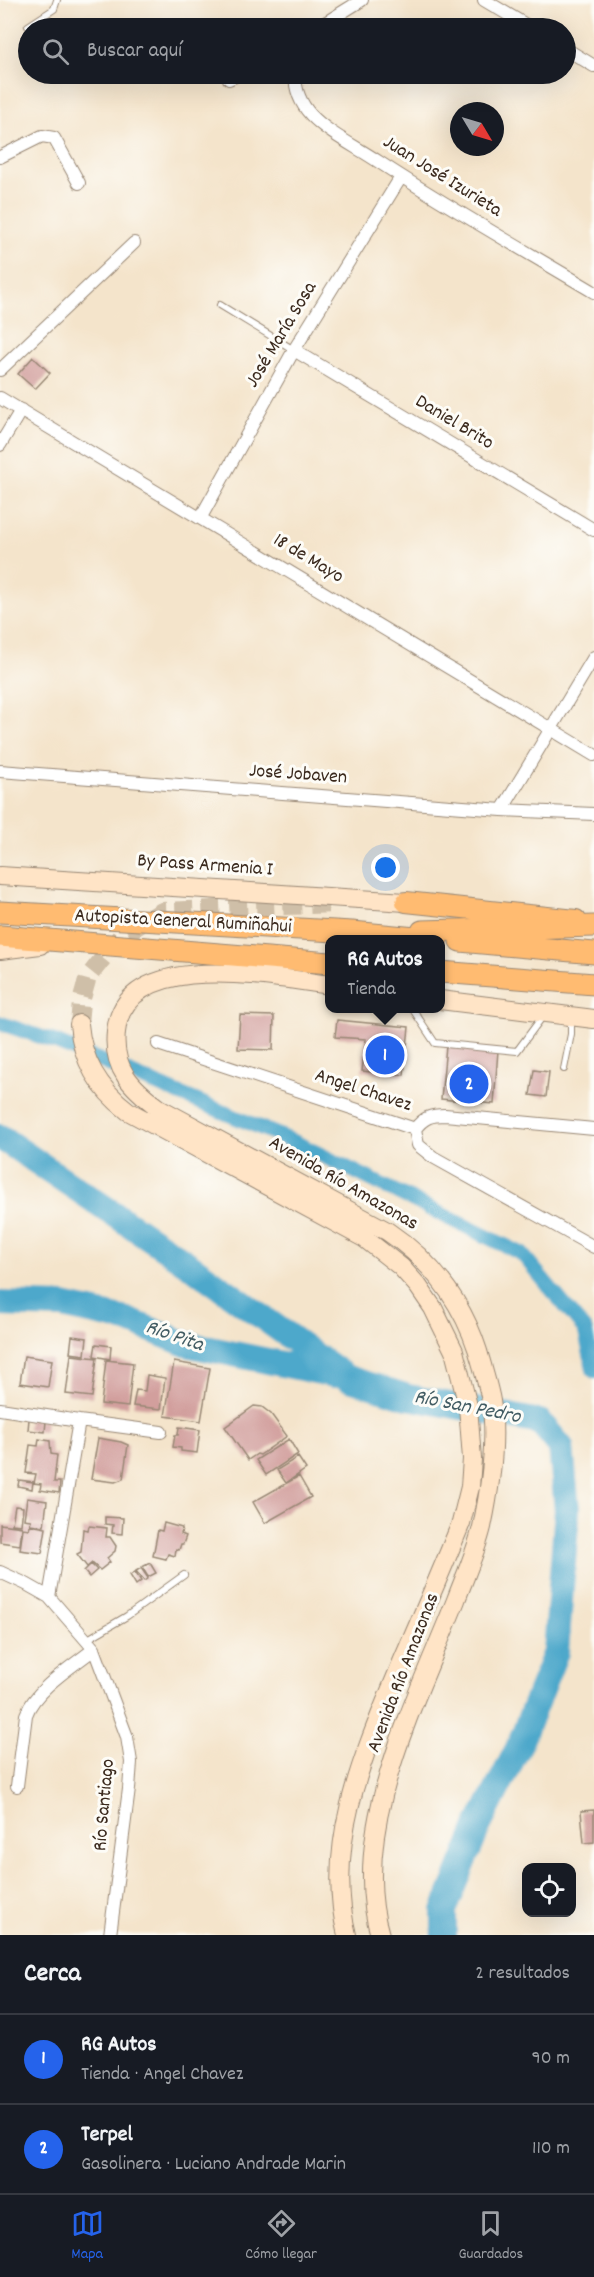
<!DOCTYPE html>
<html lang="es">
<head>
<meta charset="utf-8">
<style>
  :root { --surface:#171b24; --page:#242831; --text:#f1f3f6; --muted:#9ea1a6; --line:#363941; --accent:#2563eb }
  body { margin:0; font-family:Dekko,sans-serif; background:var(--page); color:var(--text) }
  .controls { position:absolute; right:18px; bottom:18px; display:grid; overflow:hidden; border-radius:12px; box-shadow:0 6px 24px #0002 }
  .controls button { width:54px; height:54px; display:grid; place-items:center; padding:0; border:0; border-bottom:2px solid var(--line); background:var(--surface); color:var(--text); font:30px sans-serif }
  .compass { position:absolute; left:450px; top:102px; width:54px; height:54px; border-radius:50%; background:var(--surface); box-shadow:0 6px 24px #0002; rotate:128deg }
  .you { position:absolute; left:386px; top:868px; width:21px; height:21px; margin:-15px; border:4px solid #fff; border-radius:50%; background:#1a73e8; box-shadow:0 0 0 9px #1a73e833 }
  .badge { display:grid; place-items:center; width:39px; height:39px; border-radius:50%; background:var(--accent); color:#fff; font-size:20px; font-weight:700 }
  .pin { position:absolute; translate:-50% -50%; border:3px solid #fff; box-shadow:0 2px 6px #0006 }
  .popup { position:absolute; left:325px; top:935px; width:120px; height:78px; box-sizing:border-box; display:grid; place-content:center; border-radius:12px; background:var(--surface); filter:drop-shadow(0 2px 4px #0005); font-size:20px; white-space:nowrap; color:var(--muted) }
  .popup b { font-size:22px; color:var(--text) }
  .popup::after { content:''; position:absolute; left:50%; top:100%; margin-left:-12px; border:12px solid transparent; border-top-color:var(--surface) }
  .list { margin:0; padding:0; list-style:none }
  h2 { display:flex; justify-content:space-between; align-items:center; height:78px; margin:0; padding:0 24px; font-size:26px }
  h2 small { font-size:20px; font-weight:400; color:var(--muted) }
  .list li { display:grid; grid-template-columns:39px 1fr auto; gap:18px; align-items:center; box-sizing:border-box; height:90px; padding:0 24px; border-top:2px solid var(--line) }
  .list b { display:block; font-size:22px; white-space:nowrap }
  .list p { margin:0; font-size:20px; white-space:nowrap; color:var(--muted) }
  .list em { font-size:20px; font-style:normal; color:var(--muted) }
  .icon { flex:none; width:33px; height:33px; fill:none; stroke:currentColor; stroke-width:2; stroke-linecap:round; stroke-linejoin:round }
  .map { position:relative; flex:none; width:594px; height:1935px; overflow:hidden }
  .search { position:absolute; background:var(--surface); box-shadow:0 6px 24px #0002; left:18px; right:18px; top:18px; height:66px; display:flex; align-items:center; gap:15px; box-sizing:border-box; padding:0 21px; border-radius:33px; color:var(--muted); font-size:22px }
  .sheet { height:258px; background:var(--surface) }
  nav { display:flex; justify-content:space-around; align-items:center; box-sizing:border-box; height:84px; border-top:2px solid var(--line); background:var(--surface); font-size:16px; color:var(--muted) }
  nav a { display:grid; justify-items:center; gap:3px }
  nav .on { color:var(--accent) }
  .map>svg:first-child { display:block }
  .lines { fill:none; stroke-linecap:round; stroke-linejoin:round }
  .canal { stroke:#4da8cb; stroke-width:15 }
  .river { stroke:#4da8cb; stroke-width:26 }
  .building { fill:#d29f9d }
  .secondary-tunnel { stroke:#cfbfa8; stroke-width:18; stroke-dasharray:18 9; stroke-linecap:butt }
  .service-casing { stroke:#988774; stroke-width:8 }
  .minor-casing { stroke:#988774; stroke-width:14 }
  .secondary-casing { stroke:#988774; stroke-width:20 }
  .primary-casing { stroke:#988774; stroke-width:22 }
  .trunk-casing { stroke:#988774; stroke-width:23 }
  .service { stroke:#fff; stroke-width:6 }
  .minor { stroke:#fff; stroke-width:12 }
  .secondary { stroke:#ffe4c6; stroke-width:18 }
  .primary { stroke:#ffbb71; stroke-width:20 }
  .trunk { stroke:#ffbb71; stroke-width:21 }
  .labels { text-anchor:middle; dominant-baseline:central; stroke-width:6; stroke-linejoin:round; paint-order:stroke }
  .street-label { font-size:20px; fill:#3b2a1e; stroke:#fdfcf7 }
  .water-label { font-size:21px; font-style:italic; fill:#425c63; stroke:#fdfcf7 }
</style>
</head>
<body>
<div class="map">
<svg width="594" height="1935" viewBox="0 0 594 1935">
  <rect width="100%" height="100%" fill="#fdfcf7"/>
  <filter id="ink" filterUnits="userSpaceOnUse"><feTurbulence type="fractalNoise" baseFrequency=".0167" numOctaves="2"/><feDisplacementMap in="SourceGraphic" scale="12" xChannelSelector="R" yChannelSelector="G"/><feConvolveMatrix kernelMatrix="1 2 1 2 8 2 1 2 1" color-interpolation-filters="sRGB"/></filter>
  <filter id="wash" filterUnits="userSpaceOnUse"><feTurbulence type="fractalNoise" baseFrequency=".008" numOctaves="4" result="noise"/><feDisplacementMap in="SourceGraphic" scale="24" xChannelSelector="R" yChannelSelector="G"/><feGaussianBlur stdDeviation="1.35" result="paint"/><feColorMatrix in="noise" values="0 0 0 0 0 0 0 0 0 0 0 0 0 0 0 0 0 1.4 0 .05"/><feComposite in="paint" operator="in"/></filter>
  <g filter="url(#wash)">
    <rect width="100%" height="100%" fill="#f4e4cb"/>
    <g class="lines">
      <!-- canal -->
      <path class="canal" d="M0,1023L53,1041L297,1143L522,1254L585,1330L594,1371"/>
      <!-- river -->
      <path class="river" d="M0,1137L194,1268L347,1378L408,1397L540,1422L561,1447L567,1510L556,1652L518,1748L478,1827L444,1911V1935
        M0,1304L63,1306L127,1320L186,1344L335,1375"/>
    </g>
    <g id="blocks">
      <!-- building -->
      <path class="building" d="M33,357L50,373L35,389L18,374Z
        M240,1015L274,1016L273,1050L238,1049Z
        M337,1020L409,1027L404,1075L362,1071L366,1039L335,1037Z
        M446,1046L498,1050L494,1104L441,1099Z
        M534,1070L549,1072L546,1097L530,1095Z
        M72,1336L87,1338L85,1355L70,1353Z
        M96,1344L111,1346L110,1359L94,1356Z
        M71,1355L97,1358L92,1397L66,1394Z
        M24,1356L52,1360L48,1387L20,1383Z
        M106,1360L133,1363L128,1407L101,1404Z
        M174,1362L210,1368L201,1421L165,1416Z
        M147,1375L165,1378L161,1409L133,1406L136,1390L145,1391Z
        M254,1406L262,1407L271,1414L287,1436L260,1455L257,1454L248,1460L225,1427Z
        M29,1419L46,1421L45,1432L28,1430Z
        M179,1427L200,1430L197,1453L181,1451V1448L173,1447L175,1435H178Z
        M98,1438L121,1442L128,1445L123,1479L115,1482L91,1479Z
        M39,1439L50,1441L51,1454L57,1455L54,1482H60L59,1493L40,1490L41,1484L34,1483L36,1474L26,1473L30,1445L38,1446Z
        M289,1439L298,1454L266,1475L256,1460Z
        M298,1457L306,1469L286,1483L277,1470Z
        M299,1476L311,1497L265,1523L253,1502Z
        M19,1480L33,1482L32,1489L18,1486Z
        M27,1498L47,1501L44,1526L30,1524L31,1520L24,1519Z
        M15,1506L23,1507L21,1525L12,1524Z
        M105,1517L123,1518L122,1534L112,1533L113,1525L105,1524Z
        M164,1523L182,1528L181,1534L186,1536L183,1544H181L179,1550L176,1549L175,1556L168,1554L166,1559L153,1556L158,1530L162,1531Z
        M0,1524L22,1527L20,1545L0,1542Z
        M30,1525L46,1528L42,1553L20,1550L23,1528L29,1529Z
        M89,1526L107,1528L106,1537H110L116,1546L115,1551L107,1558L110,1562L100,1570L92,1563L87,1567L77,1554L81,1552L83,1529L88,1530Z
        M150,1563L156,1573L148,1577L142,1567Z
        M91,1564L97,1570L89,1577L84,1571Z
        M141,1568L148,1578L144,1581L136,1571Z
        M135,1572L141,1581L136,1585L130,1575Z
        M594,1810V1842L584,1843L581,1811Z"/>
    </g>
  </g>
  <g filter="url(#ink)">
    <use href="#blocks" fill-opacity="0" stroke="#988774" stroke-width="1.5"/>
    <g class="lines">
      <!-- secondary-tunnel -->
      <path class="secondary-tunnel" d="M79,1024L81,1002L88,977L120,937L162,911L336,904"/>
      <defs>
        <path id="service" d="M28,26L54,9L57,0
          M220,305L294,350
          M412,1008L435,1043L517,1051L543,1016
          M564,1069L571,1034V1018
          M86,1640L127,1616L184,1575"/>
        <path id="minor" d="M484,0L531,28
          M317,28L362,0
          M566,49L594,66
          M295,74C295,90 300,103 311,115C329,134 357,147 379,162C449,208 522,249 594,292
          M229,79L239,74
          M0,157L42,136L54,138L79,183
          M294,350L594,530
          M0,370L134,243
          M0,398L594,755
          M0,445L21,410
          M201,517L294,350L401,177
          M0,771L502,810L594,814
          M502,810L594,657
          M158,1044L415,1129
          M415,1129L418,1145L433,1157L594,1247
          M415,1129C424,1117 431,1115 445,1115L594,1129
          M0,1409L79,1421L49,1597
          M79,1421L161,1432
          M0,1572L26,1584L49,1597L94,1649L127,1737L131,1762L129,1789L110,1935
          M17,1786L26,1715C35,1689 73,1666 94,1649"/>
        <path id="secondary" d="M0,876L406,902
          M0,950L40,945
          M330,985C274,978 124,946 116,1032C112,1069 132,1088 159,1108L387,1231C436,1264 467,1308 482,1365C485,1377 489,1389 491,1401C497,1439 490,1489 482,1527C476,1552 465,1576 456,1600C418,1697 348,1830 380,1935
          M440,1000L594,1019
          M79,1024C82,1061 99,1089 128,1111L364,1238L401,1267L418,1286L433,1308L454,1351L468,1406L472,1459L470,1487L461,1523C442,1570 422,1616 402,1662C367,1747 323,1841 347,1935"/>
        <path id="primary" d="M406,902L576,920"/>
        <path id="trunk" d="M0,912L352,932L437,940
          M422,931L594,926
          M0,936L330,963
          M460,941L594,953
          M440,972L594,984"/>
      </defs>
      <!-- service casing -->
      <use href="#service" class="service-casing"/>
      <!-- minor casing -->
      <use href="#minor" class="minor-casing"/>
      <!-- secondary casing -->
      <use href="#secondary" class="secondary-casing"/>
      <!-- primary casing -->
      <use href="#primary" class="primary-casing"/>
      <!-- trunk casing -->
      <use href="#trunk" class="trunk-casing"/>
      <!-- service -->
      <use href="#service" class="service"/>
      <!-- minor -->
      <use href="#minor" class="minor"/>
      <!-- secondary -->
      <use href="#secondary" class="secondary"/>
      <!-- primary -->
      <use href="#primary" class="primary"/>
      <!-- trunk -->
      <use href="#trunk" class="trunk"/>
    </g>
  </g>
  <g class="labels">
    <!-- street labels -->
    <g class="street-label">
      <text transform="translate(442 177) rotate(32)">Juan José Izurieta</text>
      <text transform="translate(282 335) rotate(-59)">José María Sosa</text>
      <text transform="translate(454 423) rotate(31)">Daniel Brito</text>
      <text transform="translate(308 559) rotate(31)">18 de Mayo</text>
      <text transform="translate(298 775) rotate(4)">José Jobaven</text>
      <text transform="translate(205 866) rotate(4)">By Pass Armenia I</text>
      <text transform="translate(183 922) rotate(3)">Autopista General Rumiñahui</text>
      <text transform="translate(363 1091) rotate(18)">Angel Chavez</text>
      <text transform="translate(343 1184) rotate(30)">Avenida Río Amazonas</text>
      <text transform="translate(404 1673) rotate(-69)">Avenida Río Amazonas</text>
      <text transform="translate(105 1805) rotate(-85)">Río Santiago</text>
    </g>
    <!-- water labels -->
    <g class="water-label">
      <text transform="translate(174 1337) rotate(19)">Río Pita</text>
      <text transform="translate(467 1408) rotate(11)">Río San Pedro</text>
    </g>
  </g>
</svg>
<div class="controls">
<button><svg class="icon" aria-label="locate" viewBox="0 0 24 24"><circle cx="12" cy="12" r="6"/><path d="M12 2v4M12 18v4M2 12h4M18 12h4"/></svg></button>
</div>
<svg class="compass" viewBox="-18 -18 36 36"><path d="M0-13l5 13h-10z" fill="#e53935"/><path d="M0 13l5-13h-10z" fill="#9ea1a6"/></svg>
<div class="you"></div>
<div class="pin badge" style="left:385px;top:1055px">1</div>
<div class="popup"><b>RG Autos</b>Tienda</div>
<div class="pin badge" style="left:469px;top:1084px">2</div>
<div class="search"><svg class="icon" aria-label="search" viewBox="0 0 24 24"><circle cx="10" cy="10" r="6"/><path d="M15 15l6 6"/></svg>Buscar aquí</div>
</div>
<section class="sheet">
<h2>Cerca<small>2 resultados</small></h2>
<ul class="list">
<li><span class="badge">1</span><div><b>RG Autos</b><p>Tienda · Angel Chavez</p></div><em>90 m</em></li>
<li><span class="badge">2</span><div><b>Terpel</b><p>Gasolinera · Luciano Andrade Marin</p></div><em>110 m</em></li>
</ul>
</section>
<nav>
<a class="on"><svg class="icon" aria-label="map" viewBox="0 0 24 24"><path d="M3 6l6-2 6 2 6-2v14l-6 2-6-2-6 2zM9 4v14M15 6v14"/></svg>Mapa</a>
<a><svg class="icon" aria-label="directions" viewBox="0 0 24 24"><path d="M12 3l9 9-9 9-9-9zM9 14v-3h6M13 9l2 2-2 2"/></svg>Cómo llegar</a>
<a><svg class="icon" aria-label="saved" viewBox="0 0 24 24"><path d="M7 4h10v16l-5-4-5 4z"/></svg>Guardados</a>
</nav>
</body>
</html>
